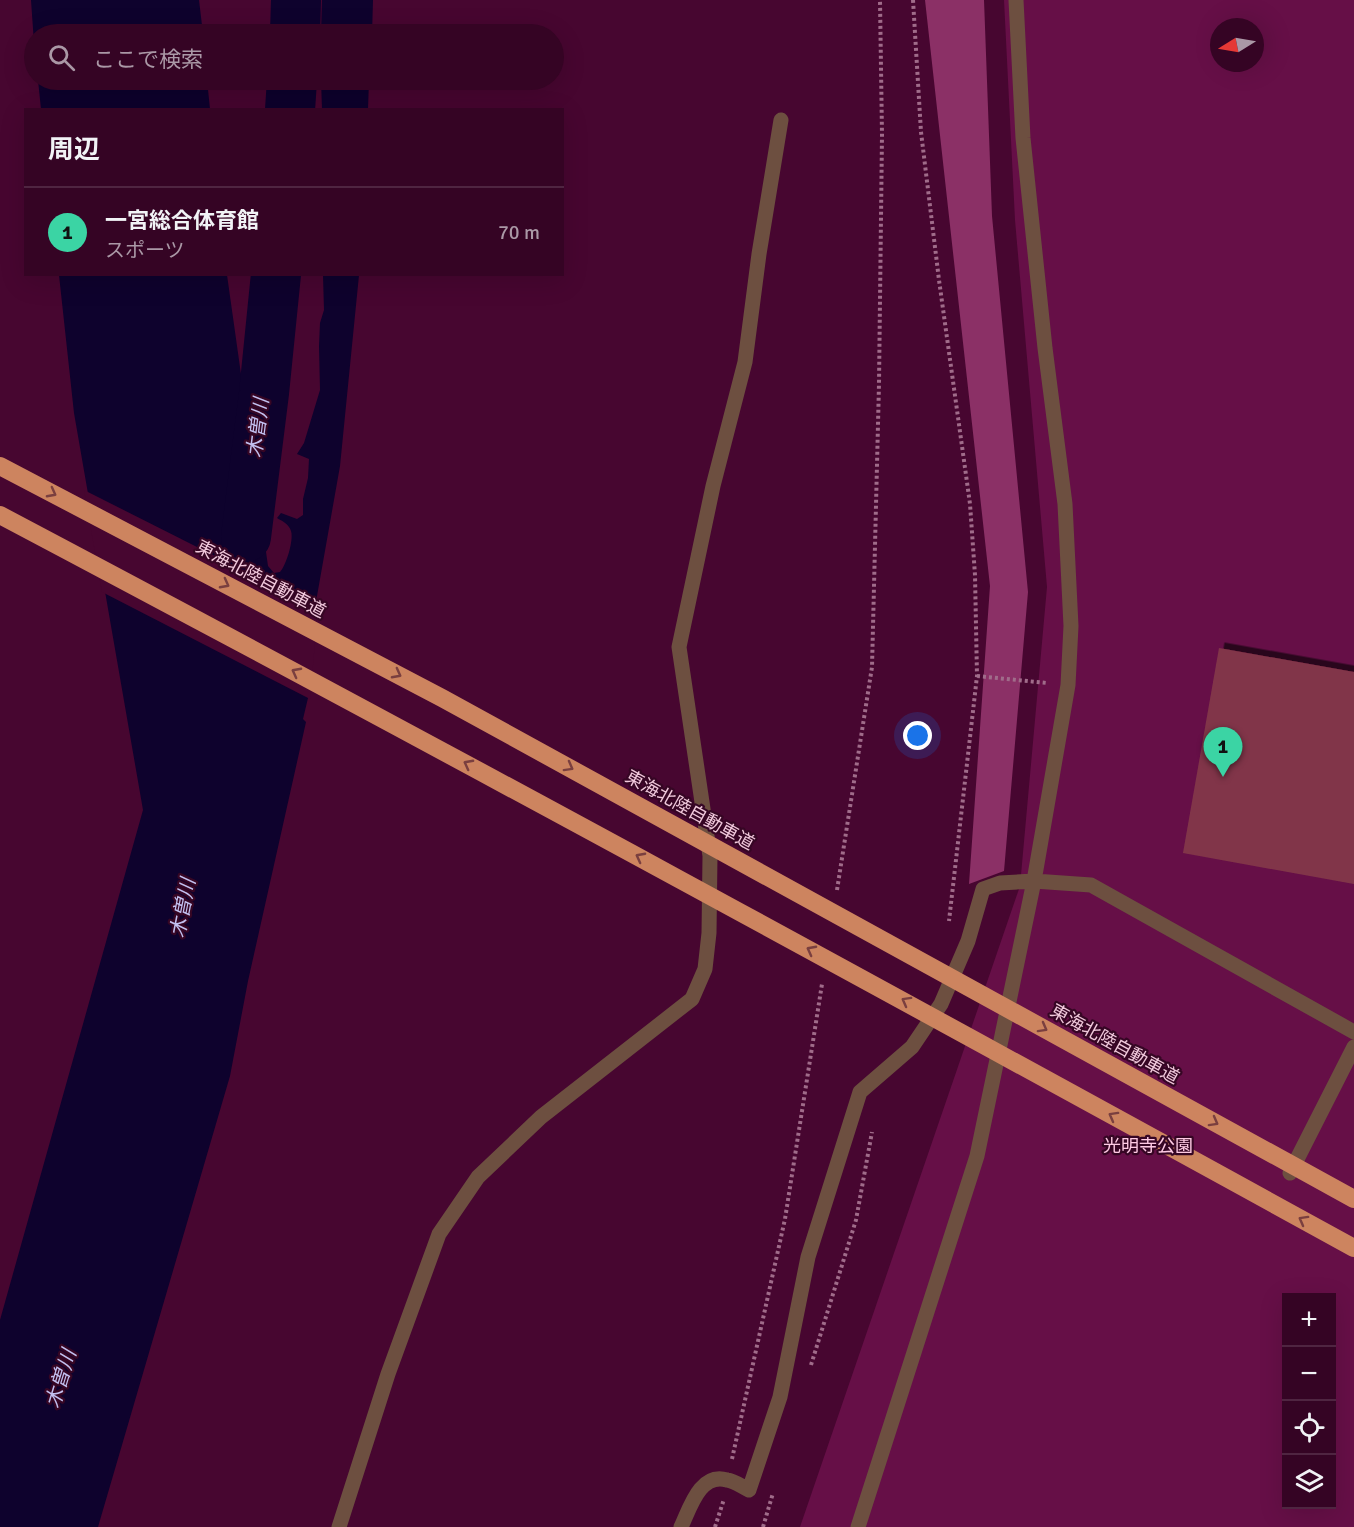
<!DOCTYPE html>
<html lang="ja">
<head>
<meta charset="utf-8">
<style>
  :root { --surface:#350424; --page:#3d0e2c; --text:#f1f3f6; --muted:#aa98a6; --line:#4f2541; --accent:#3bd4a4 }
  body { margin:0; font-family:Signika,"Noto Sans JP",sans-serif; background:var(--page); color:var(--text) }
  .controls { position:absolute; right:18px; bottom:18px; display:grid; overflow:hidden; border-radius:0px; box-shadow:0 6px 24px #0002 }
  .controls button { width:54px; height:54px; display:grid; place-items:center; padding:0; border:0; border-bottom:2px solid var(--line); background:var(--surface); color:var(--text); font:30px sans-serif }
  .compass { position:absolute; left:1210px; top:18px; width:54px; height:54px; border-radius:50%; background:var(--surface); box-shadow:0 6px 24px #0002; rotate:259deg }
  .you { position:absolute; left:918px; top:736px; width:21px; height:21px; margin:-15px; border:4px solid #fff; border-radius:50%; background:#1a73e8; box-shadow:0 0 0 9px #1a73e833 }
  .badge { display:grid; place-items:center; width:39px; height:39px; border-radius:50%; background:var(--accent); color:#111; font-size:20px; font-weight:700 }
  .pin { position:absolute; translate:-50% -50px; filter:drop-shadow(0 2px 3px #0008) }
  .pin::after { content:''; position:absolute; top:32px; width:21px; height:18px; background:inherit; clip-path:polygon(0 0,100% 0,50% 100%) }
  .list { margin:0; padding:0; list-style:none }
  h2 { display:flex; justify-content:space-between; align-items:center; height:78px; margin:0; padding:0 24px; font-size:26px }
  h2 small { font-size:20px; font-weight:400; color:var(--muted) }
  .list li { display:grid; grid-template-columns:39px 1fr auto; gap:18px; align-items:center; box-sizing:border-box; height:90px; padding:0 24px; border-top:2px solid var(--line) }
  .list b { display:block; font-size:22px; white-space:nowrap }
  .list p { margin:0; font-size:20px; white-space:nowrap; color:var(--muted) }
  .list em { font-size:20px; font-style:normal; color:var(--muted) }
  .icon { flex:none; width:33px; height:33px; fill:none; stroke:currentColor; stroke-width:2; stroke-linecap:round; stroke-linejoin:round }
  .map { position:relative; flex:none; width:1354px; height:1527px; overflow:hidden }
  .search { position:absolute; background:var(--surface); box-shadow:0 6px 24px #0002; left:24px; top:24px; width:540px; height:66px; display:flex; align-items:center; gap:15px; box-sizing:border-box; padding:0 21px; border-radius:33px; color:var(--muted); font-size:22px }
  .panel { position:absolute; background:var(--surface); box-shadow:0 6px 24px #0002; left:24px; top:108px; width:540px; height:168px; border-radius:0px }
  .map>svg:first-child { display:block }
  .green { fill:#660f47; fill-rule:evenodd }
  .forest { fill:#8b3066 }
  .water { fill:#0e022d }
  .pier { fill:#470630 }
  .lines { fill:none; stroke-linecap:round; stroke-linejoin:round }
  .river { stroke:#0e022d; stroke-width:50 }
  .building { fill:#813648; filter:url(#shadow) }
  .path { stroke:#a06c8a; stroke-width:4; stroke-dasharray:3 3; stroke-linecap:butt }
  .lane { stroke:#6d4f40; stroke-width:15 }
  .highway-bridge { stroke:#cd845f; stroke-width:18 }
  .oneway { stroke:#7a3f3f }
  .labels { text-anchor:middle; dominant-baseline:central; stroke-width:4.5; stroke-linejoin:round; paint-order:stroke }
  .street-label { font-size:18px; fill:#f1c9dc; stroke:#360624 }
  .park-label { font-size:18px; fill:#fecae4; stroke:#360624 }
  .water-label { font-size:20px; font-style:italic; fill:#c2c0f0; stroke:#360624 }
</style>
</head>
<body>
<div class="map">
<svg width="1354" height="1527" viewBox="0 0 1354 1527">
  <defs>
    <filter id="shadow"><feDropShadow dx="5.5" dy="-5.5" stdDeviation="0" flood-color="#0009"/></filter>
  </defs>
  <rect width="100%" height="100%" fill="#470630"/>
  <!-- green -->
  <path class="green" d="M1004,0H1354V1527H800L1020,886L1047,587L1015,220ZM1219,27H1255V63H1219ZM1286,1298H1332V1504H1286Z"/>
  <!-- forest -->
  <path class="forest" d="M925,0H984L992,216L1028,592L1004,871L969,884L990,586Z"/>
  <!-- water -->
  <path class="water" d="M31,0H199L203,34H34V43Z
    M322,0H373L372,34H321Z
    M38,80H207L210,109H41Z
    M321,80H369L368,109H322Z
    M59,275H227L268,566L274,573L280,572C286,566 294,540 291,531C289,524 282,521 277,518L281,513L297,519L303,515V499L308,478L309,459L297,454L304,443L320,390L319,346L320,323L324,310L323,275H359L340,466L317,596L308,698L303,719L306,722L248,981L230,1076L98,1527H0V1320L143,810L74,413Z"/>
  <!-- pier -->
  <path class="pier" d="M84,490L318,608L310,699L102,592Z"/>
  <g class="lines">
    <!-- river -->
    <path class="river" d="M295,34L296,0
      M290,110L292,80
      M246,537L264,393L276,274"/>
  </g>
  <!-- building -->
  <path class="building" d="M1219,648L1354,672V884L1183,853Z"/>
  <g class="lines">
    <!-- path -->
    <path class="path" d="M913,0L921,132L939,280L970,504L975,575L977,676L949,921
      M977,676L1047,683
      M837,890L872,667L879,384L882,135L880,0
      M811,1365L856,1220L872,1132
      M732,1459L785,1219L822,984
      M715,1527L724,1499
      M763,1527L773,1493"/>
    <!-- lane -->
    <path class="lane" d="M1290,1173L1354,1047
      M339,1527L388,1374L439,1234L478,1177L541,1117L692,999L705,969L709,933L710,856L679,647L713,486L745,362L759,254L781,120
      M681,1527C690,1508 700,1472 727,1480C735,1481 742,1487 749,1490L780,1397L808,1257L860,1092L912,1047L941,1004L968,941L983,889L1000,883L1034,881L1091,885L1354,1032
      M858,1527L977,1156L1034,881L1068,685L1071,626L1065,504L1045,348L1023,138L1016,0"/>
    <!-- highway-bridge -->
    <path class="highway-bridge" d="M0,466L442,698L1354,1199
      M0,515C454,755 904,1001 1354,1248"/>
  </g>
  <!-- one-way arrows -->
  <defs><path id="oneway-chevron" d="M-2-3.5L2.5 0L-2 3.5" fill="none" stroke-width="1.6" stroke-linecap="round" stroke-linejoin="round" transform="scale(1.5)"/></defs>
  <g class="oneway">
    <use href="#oneway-chevron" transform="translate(52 493) rotate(28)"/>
    <use href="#oneway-chevron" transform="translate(225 584) rotate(28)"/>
    <use href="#oneway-chevron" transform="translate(296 672) rotate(-152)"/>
    <use href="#oneway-chevron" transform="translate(397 674) rotate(28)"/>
    <use href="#oneway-chevron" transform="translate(468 764) rotate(-152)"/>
    <use href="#oneway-chevron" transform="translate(569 767) rotate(29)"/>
    <use href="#oneway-chevron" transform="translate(640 857) rotate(-152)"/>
    <use href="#oneway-chevron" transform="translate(811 950) rotate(-152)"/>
    <use href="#oneway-chevron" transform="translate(906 1001) rotate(-151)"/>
    <use href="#oneway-chevron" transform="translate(1043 1028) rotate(29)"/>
    <use href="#oneway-chevron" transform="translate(1113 1116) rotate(-151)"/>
    <use href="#oneway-chevron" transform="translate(1214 1122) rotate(29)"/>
    <use href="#oneway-chevron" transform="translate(1303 1220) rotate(-151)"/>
  </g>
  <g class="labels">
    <!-- street labels -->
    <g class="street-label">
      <text transform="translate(261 579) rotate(28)">東海北陸自動車道</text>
      <text transform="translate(690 810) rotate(29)">東海北陸自動車道</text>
      <text transform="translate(1115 1044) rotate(29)">東海北陸自動車道</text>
    </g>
    <!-- park labels -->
    <g class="park-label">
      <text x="1148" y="1146">光明寺公園</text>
    </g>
    <!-- water labels -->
    <g class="water-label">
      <text transform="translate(258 428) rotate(-83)">木曽川</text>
      <text transform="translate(183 908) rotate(-79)">木曽川</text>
      <text transform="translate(61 1379) rotate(-73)">木曽川</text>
    </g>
  </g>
</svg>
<div class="controls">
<button>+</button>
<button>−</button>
<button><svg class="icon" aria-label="locate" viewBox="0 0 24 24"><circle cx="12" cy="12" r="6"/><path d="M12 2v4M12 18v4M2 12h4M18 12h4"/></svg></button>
<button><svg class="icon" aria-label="layers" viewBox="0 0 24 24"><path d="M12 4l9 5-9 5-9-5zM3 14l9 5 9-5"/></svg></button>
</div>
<svg class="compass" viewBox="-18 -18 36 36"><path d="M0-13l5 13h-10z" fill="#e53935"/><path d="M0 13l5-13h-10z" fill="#aa98a6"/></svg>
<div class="you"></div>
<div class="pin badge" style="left:1223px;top:777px">1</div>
<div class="search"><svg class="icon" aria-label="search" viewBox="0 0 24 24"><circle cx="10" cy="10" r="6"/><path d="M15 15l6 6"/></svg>ここで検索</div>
<section class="panel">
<h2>周辺<small></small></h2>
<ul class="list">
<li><span class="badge">1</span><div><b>一宮総合体育館</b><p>スポーツ</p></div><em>70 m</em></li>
</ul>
</section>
</div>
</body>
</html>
